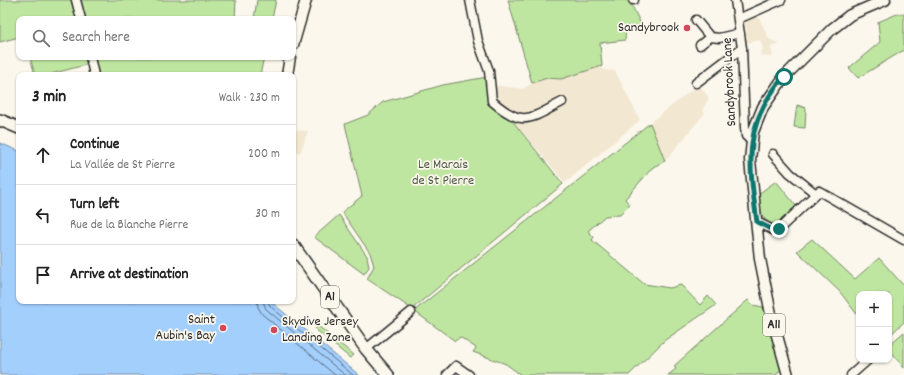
<!DOCTYPE html>
<html lang="en">
<head>
<meta charset="utf-8">
<style>
  :root { --surface:#fff; --page:#f2f2f2; --text:#222; --muted:#767676; --line:#e0e0e0 }
  body { margin:0; font-family:Dekko,sans-serif; background:var(--page); color:var(--text) }
  .controls { position:absolute; right:12px; bottom:12px; display:grid; overflow:hidden; border-radius:8px; box-shadow:0 1px 3px #0004 }
  .controls button { width:36px; height:36px; display:grid; place-items:center; padding:0; border:0; border-bottom:1px solid var(--line); background:var(--surface); color:var(--text); font:20px sans-serif }
  .stop { position:absolute; width:12px; height:12px; margin:-9px; border:3px solid #0f766e; border-radius:50%; background:#fff }
  .stop.end { background:#0f766e; border-color:#fff; box-shadow:0 1px 4px #0008 }
  .list { margin:0; padding:0; list-style:none }
  h2 { display:flex; justify-content:space-between; align-items:center; height:52px; margin:0; padding:0 16px; font-size:17px }
  h2 small { font-size:13px; font-weight:400; color:var(--muted) }
  .list li { display:grid; grid-template-columns:26px 1fr auto; gap:12px; align-items:center; box-sizing:border-box; height:60px; padding:0 16px; border-top:1px solid var(--line) }
  .list b { display:block; font-size:15px; white-space:nowrap }
  .list p { margin:0; font-size:13px; white-space:nowrap; color:var(--muted) }
  .list em { font-size:13px; font-style:normal; color:var(--muted) }
  .icon { flex:none; width:22px; height:22px; fill:none; stroke:currentColor; stroke-width:2; stroke-linecap:round; stroke-linejoin:round }
  .map { position:relative; flex:none; width:904px; height:375px; overflow:hidden }
  .search { position:absolute; background:var(--surface); box-shadow:0 1px 3px #0004; left:16px; top:16px; width:280px; height:44px; display:flex; align-items:center; gap:10px; box-sizing:border-box; padding:0 14px; border-radius:8px; color:var(--muted); font-size:15px }
  .panel { position:absolute; background:var(--surface); box-shadow:0 1px 3px #0004; left:16px; top:72px; width:280px; height:232px; border-radius:8px }
  .map>svg:first-child { display:block }
  .built { fill:#f2e7d1 }
  .green { fill:#bfe6a1; stroke:#758866 }
  .water { fill:#a3cffd; stroke:#738da9 }
  .lines { fill:none; stroke-linecap:round; stroke-linejoin:round }
  .shore { stroke:#5b6d7f; stroke-width:1 }
  .minor-casing { stroke:#2b2b2b; stroke-width:11 }
  .major-casing { stroke:#2b2b2b; stroke-width:13 }
  .highway-casing { stroke:#2b2b2b; stroke-width:14 }
  .minor { stroke:#fbf7ec; stroke-width:8 }
  .major { stroke:#fbf7ec; stroke-width:10 }
  .highway { stroke:#fbf7ec; stroke-width:11 }
  .route { stroke:#0f766e; stroke-width:5 }
  .poi-dot { fill:#d1495b; stroke:#fbf7ec; stroke-width:1.5 }
  .labels { text-anchor:middle; dominant-baseline:central; stroke-width:3.5; stroke-linejoin:round; paint-order:stroke }
  .shield { fill:#fbf7ec; stroke:#696865; stroke-width:1 }
  .shield-label { font-size:13px; font-weight:bold; fill:#2b2b2b }
  .poi-label { font-size:14px; fill:#2b2b2b; stroke:#fbf7ec; text-anchor:end }
  .street-label { font-size:14px; fill:#2b2b2b; stroke:#fbf7ec }
  .park-label { font-size:14px; fill:#505a48; stroke:#fbf7ec }
</style>
</head>
<body>
<div class="map">
<svg width="904" height="375" viewBox="0 0 904 375">
  <rect width="100%" height="100%" fill="#fbf7ec"/>
  <filter id="ink" filterUnits="userSpaceOnUse"><feTurbulence type="fractalNoise" baseFrequency=".025" numOctaves="2"/><feDisplacementMap in="SourceGraphic" scale="8" xChannelSelector="R" yChannelSelector="G"/><feConvolveMatrix kernelMatrix="1 2 1 2 8 2 1 2 1" color-interpolation-filters="sRGB"/></filter>
  <g filter="url(#ink)">
    <!-- built -->
    <path class="built" d="M757,13L769,39L780,44L771,47L773,56L770,57L760,55L763,48L760,40L746,43L744,40V34L747,33L744,19Z
      M602,66L603,70L615,71L640,120L565,183L496,100L494,85L523,89L532,83L547,78L561,79Z
      M699,84L709,98L702,110L705,113L665,161L650,123Z
      M293,130L308,131L300,153L293,150Z"/>
    <!-- green -->
    <path class="green" d="M0,0H71L77,19H19V37L0,42Z
      M79,0H231L236,1L235,19H85Z
      M257,0H276L272,19H254Z
      M508,0H629L642,26L626,27L625,40L600,43L602,66L561,79L547,78L532,83Z
      M897,14H904V50L858,78L849,68L880,42L878,22Z
      M30,57H87L89,64L47,75H35Z
      M93,57H264L260,75H97Z
      M487,77L490,104L510,118L563,184L412,309L367,279L374,266L370,253L342,212L362,196L345,124L368,115L383,102L443,85Z
      M797,105L806,108L805,128L794,127Z
      M650,123L665,161L653,167L625,199L630,205L620,215L605,216L588,231L594,237L592,240L644,284L670,288L681,285L700,305L708,296L716,305L665,340L629,375H521L506,364L473,352L476,348L460,337L455,341L414,311Z
      M776,181L797,207L778,226C761,224 760,209 757,195Z
      M339,215L367,256L369,267L364,274L314,237Z
      M812,239L855,279L879,258L904,286V322L889,336V294H859V317L840,292L797,251Z
      M748,300L753,305L763,307L781,369L776,375H668L676,369L674,366Z
      M318,326L354,355L350,358L315,329Z
      M904,332V368L889,350V345Z"/>
    <!-- water -->
    <path class="water" d="M0,143L19,151V301H270L359,375H0Z"/>
    <g class="lines">
      <!-- shore -->
      <path class="shore" d="M257,301L258,307L262,314L335,375
        M263,301L266,309L345,375
        M268,301L270,306L353,375"/>
      <defs>
        <path id="minor" d="M76,0L81,19
          M470,0L478,41L489,71L492,101C523,128 530,119 562,102
          M633,0H634
          M735,0L742,48L745,128L746,136L751,141
          M738,19L781,0
          M696,20L710,37
          M700,45L710,37L719,38L740,33
          M90,57L94,75
          M696,83L742,48
          M773,154L790,173L816,194
          M757,222L773,230L779,229L819,191L904,240
          M366,349L411,312
          M447,375L456,366L469,375
          M851,375L868,360"/>
        <path id="major" d="M293,45L306,0
          M287,75L290,57
          M788,375L771,314L760,259L750,160L753,132L763,107L784,77L832,29L850,15L885,0"/>
        <path id="highway" d="M0,120L19,128
          M293,245L366,349L388,375"/>
      </defs>
      <!-- minor casing -->
      <use href="#minor" class="minor-casing"/>
      <!-- major casing -->
      <use href="#major" class="major-casing"/>
      <!-- highway casing -->
      <use href="#highway" class="highway-casing"/>
      <!-- minor -->
      <use href="#minor" class="minor"/>
      <!-- major -->
      <use href="#major" class="major"/>
      <!-- highway -->
      <use href="#highway" class="highway"/>
    </g>
  </g>
  <g class="lines" filter="url(#ink)">
    <!-- route -->
    <path class="route" d="M779,229L773,230L757,222C749,164 742,124 784,77"/>
  </g>
  <!-- markers -->
  <g class="poi-dot">
    <circle cx="687" cy="28" r="4"/>
    <circle cx="223" cy="328" r="4"/>
    <circle cx="274" cy="330" r="4"/>
  </g>
  <g class="labels">
    <!-- shield labels -->
    <g class="shield">
      <rect x="321" y="286" width="18" height="22" rx="3"/>
      <rect x="763" y="314" width="22" height="22" rx="3"/>
    </g>
    <g class="shield-label">
      <text x="330" y="297">A1</text>
      <text x="774" y="325">A11</text>
    </g>
    <!-- poi labels -->
    <g class="poi-label">
      <text x="679" y="28">Sandybrook</text>
      <text x="215" y="320">Saint<tspan x="215" dy="16">Aubin's Bay</tspan></text>
      <text x="282" y="322" text-anchor="start">Skydive Jersey<tspan x="282" dy="16">Landing Zone</tspan></text>
    </g>
    <!-- street labels -->
    <g class="street-label">
      <text transform="translate(730 82) rotate(-93)">Sandybrook Lane</text>
    </g>
    <!-- park labels -->
    <g class="park-label">
      <text x="443" y="165">Le Marais<tspan x="443" dy="16">de St Pierre</tspan></text>
    </g>
  </g>
</svg>
<div class="controls">
<button>+</button>
<button>−</button>
</div>
<div class="stop" style="left:784px;top:77px"></div>
<div class="stop end" style="left:779px;top:229px"></div>
<div class="search"><svg class="icon" aria-label="search" viewBox="0 0 24 24"><circle cx="10" cy="10" r="6"/><path d="M15 15l6 6"/></svg>Search here</div>
<section class="panel">
<h2>3 min<small>Walk · 230 m</small></h2>
<ul class="list">
<li><svg class="icon" aria-label="ahead" viewBox="0 0 24 24"><path d="M12 20V5M6 11l6-6 6 6"/></svg><div><b>Continue</b><p>La Vallée de St Pierre</p></div><em>200 m</em></li>
<li><svg class="icon" aria-label="left" viewBox="0 0 24 24"><path d="M17 20v-9H6M10 6l-5 5 5 5"/></svg><div><b>Turn left</b><p>Rue de la Blanche Pierre</p></div><em>30 m</em></li>
<li><svg class="icon" aria-label="arrive" viewBox="0 0 24 24"><path d="M6 21V4h12l-3 4 3 4H6"/></svg><div><b>Arrive at destination</b></div></li>
</ul>
</section>
</div>
</body>
</html>
